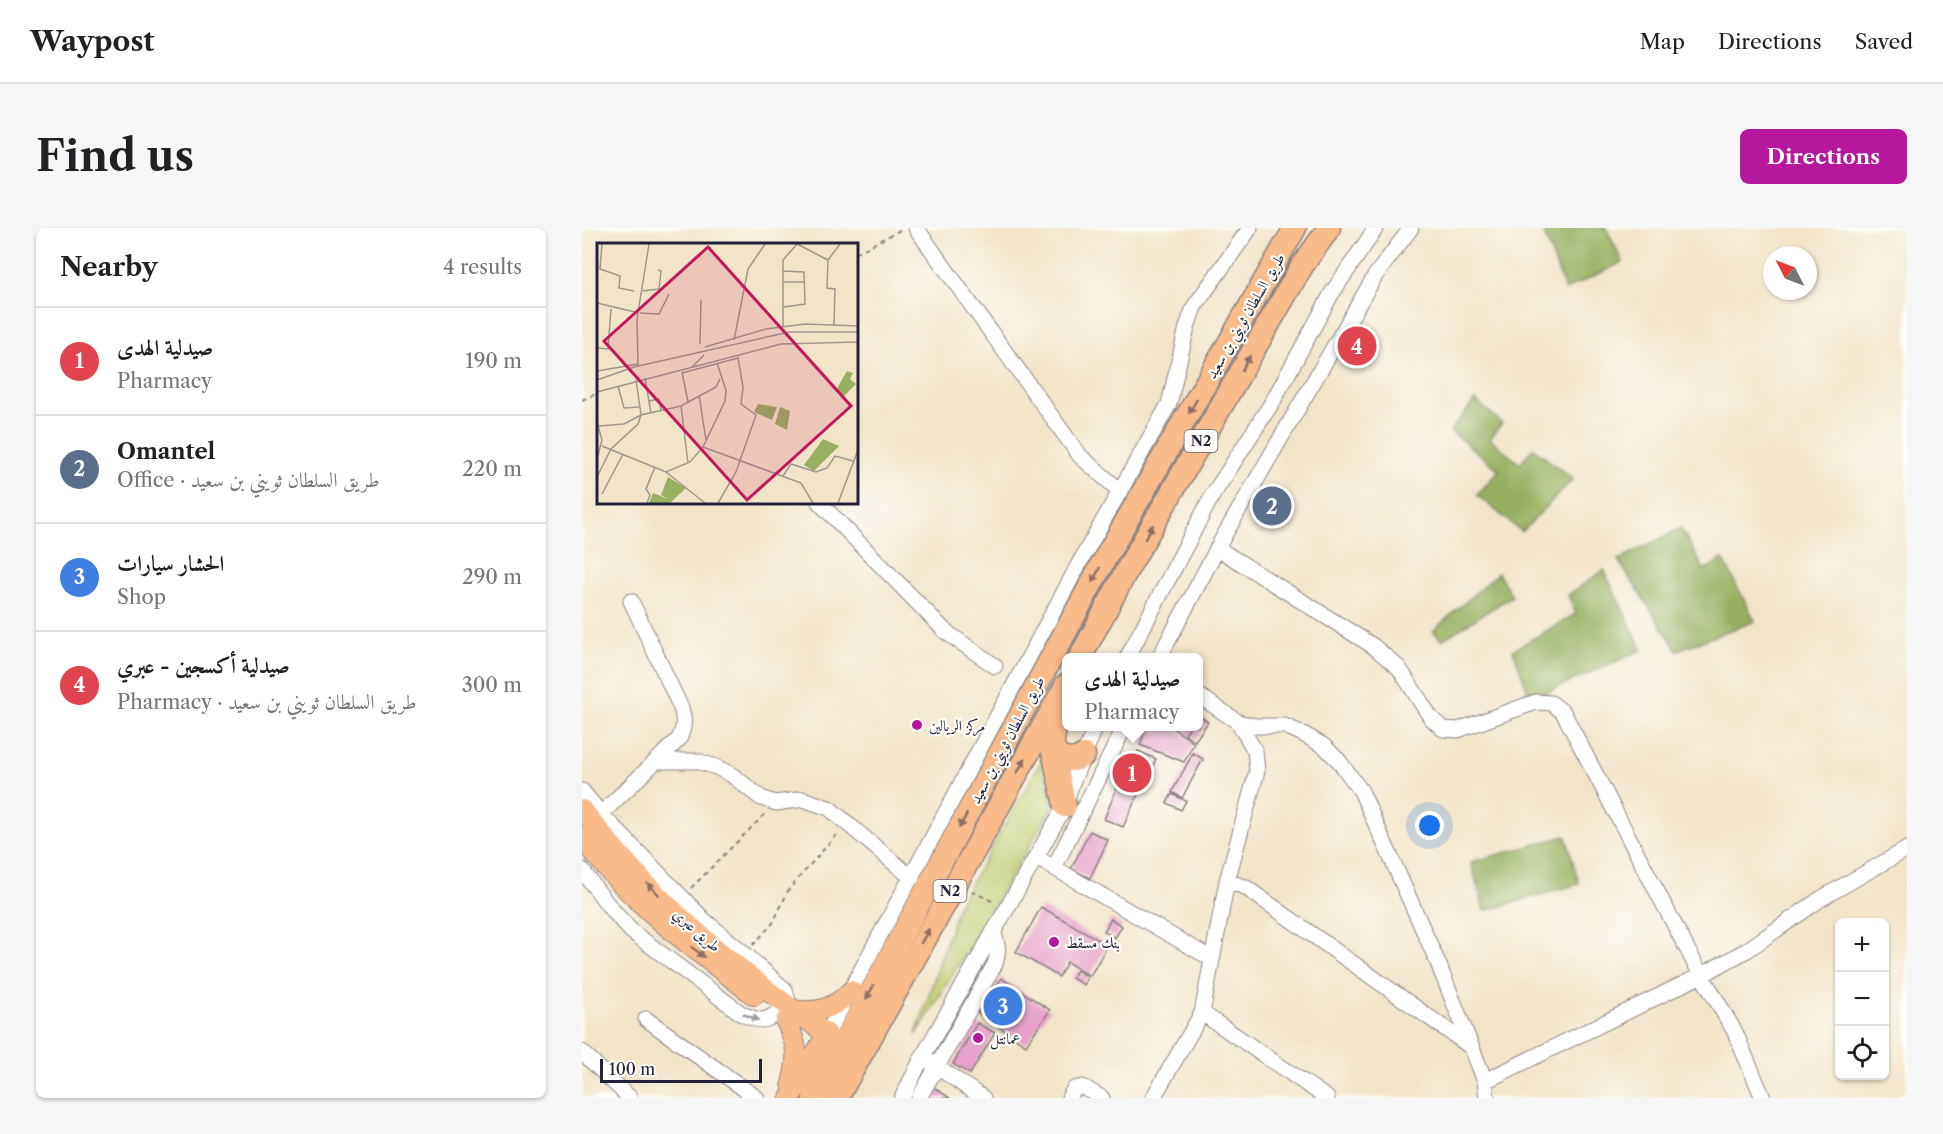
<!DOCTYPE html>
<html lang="en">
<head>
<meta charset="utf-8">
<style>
  :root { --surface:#fff; --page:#f6f6f6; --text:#202124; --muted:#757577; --line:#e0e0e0; --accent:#b5179e }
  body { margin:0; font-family:"Libre Caslon Text",Amiri,serif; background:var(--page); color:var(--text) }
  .controls { position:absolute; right:18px; bottom:18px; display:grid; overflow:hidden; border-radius:9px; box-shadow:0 2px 4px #0004 }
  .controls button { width:54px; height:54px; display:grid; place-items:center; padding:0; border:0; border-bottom:2px solid var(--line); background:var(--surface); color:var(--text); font:30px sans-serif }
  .compass { position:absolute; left:1181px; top:18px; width:54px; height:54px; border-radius:50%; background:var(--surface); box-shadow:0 2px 4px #0004; rotate:312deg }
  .scale { position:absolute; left:18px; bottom:15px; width:162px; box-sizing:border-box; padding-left:6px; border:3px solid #22223b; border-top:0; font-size:16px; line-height:21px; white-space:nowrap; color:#22223b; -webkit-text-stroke:4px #fdfcf7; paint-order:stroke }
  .you { position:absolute; left:848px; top:598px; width:21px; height:21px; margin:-15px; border:4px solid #fff; border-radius:50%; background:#1a73e8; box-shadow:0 0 0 9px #1a73e833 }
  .badge { display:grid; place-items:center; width:39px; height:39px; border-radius:50%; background:var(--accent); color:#fff; font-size:20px; font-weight:700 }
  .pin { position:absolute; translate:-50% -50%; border:3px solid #fff; box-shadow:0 2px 6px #0006 }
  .popup { position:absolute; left:480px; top:425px; width:141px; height:78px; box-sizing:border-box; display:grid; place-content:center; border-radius:9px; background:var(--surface); filter:drop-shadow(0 2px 4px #0005); font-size:20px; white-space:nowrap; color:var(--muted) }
  .popup b { font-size:22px; color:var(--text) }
  .popup::after { content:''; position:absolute; left:50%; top:100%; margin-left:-12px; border:12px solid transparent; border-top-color:var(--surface) }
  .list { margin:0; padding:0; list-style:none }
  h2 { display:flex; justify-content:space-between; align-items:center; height:78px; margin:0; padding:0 24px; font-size:26px }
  h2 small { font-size:20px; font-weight:400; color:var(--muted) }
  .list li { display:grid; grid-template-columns:39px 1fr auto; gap:18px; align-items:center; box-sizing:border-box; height:108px; padding:0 24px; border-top:2px solid var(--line) }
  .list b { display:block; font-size:22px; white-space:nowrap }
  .list p { margin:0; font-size:20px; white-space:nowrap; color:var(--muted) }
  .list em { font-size:20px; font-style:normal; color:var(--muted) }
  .icon { flex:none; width:33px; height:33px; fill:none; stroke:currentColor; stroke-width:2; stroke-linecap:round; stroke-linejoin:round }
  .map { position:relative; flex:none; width:1325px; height:870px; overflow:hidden; border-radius:9px }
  header { display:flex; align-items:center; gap:36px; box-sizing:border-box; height:84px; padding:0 30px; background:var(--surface); border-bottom:2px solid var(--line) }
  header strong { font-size:28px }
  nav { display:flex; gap:33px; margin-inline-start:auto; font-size:21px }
  .intro { display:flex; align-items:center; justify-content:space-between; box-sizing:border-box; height:144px; padding:0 36px }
  h1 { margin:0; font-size:42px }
  .button { padding:15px 27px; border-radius:9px; background:var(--accent); color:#fff; font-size:21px; font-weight:700 }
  main { display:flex; gap:36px; padding:0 36px }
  aside { flex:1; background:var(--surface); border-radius:9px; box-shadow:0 2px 4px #0004 }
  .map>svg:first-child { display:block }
  .green { fill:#bfcc6e; stroke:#707754; stroke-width:1.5 }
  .forest { fill:#97b061; stroke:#5c694e; stroke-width:1.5 }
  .building { fill:#e6a0c9 }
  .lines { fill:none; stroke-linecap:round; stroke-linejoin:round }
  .minor-casing { stroke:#8a8382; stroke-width:17 }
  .major-casing { stroke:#8a8382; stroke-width:22 }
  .highway-casing { stroke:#8a8382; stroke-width:25 }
  .path { stroke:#8a8382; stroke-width:2; stroke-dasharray:4.5 4.5; stroke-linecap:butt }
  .minor { stroke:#fff; stroke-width:15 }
  .major { stroke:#fabb8b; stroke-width:20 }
  .highway { stroke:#fabb8b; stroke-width:22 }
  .oneway { fill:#8e6e63 }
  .oneway2 { fill:#9c9ca7 }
  .poi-dot { fill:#b5179e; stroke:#fdfcf7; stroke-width:2 }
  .labels { text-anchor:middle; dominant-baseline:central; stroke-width:4.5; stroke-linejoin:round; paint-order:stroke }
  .shield { fill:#fdfcf7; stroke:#646373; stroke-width:1.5 }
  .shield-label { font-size:14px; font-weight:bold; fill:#22223b }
  .street-label { font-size:15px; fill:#22223b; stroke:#fdfcf7 }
  .poi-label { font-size:15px; fill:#22223b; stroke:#fdfcf7; text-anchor:start }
  .inset-road { fill:none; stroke:#9f9690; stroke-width:1.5 }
  .view { fill:#c2185b; fill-opacity:0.15; stroke:#c2185b; stroke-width:3 }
  .inset-edge { fill:none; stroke:#22223b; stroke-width:3 }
</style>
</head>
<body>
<header>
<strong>Waypost</strong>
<nav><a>Map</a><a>Directions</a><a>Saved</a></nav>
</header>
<div class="intro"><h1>Find us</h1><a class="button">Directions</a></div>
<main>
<aside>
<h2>Nearby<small>4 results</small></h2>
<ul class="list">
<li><span class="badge" style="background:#e0444e">1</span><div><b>صيدلية الهدى</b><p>Pharmacy</p></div><em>190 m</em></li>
<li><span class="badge" style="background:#5c6f8a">2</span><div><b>Omantel</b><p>Office · طريق السلطان ثويني بن سعيد</p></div><em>220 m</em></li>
<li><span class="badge" style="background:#3f7fe0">3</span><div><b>الحشار سيارات</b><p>Shop</p></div><em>290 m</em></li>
<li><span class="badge" style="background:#e0444e">4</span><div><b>صيدلية أكسجين - عبري</b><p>Pharmacy · طريق السلطان ثويني بن سعيد</p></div><em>300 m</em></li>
</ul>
</aside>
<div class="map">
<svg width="1325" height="870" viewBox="0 0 1325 870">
  <rect width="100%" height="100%" fill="#fdfcf7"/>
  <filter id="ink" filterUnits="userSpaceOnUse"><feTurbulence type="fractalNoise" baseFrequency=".0167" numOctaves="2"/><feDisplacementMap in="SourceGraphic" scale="12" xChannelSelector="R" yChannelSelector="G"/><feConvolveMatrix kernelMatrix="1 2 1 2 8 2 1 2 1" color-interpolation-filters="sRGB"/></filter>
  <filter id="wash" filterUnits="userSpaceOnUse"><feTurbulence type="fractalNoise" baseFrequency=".008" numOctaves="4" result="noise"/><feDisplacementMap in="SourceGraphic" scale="24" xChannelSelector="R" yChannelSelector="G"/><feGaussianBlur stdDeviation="1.35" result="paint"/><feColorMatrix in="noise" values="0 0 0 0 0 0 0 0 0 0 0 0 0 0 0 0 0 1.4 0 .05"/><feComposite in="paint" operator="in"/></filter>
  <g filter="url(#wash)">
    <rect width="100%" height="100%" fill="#f2e4c9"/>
    <!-- green -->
    <path class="green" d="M463,527L470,580L334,807L376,678Z"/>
    <!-- forest -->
    <path class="forest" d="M960,0H1024L1041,34L983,62Z
      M893,172L920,195L908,211L938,236L951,220L991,251L940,304L895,267L917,242L868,203Z
      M1099,300L1122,342L1141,331L1173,393L1095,422L1036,332Z
      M1022,342L1060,422L949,471L931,422L994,386L986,367Z
      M916,345L930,368L860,412L851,403Z
      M984,608L997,656L902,683L889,634Z"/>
    <g id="blocks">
      <!-- building -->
      <path class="building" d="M616,487L626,494L613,513L603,506L608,498H616Z
        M565,498H588L612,515L602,534L558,517Z
        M556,523L574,531L564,554L546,547Z
        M611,525L621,531L600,570L590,564Z
        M538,553L558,562L541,599L522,591Z
        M590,566L604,573L599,582L585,575Z
        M508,603L526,612L508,650L489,641Z
        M459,679L526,717L508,748L485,734L477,749L434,724Z
        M529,691L540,698L533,710L522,703Z
        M495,742L506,749L502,757L490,750Z
        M419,750L468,782L444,817L396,785Z
        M395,795L413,805L388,846L371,836Z
        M351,859L368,870H345Z"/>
    </g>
  </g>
  <g filter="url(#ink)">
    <use href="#blocks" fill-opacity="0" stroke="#8a8382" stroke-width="1.5"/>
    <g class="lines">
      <defs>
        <path id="minor" d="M334,0L498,228L538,263
          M237,274L364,404L413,438
          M635,320L791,418L817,440L849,490L861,501L876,502L954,474L969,475L981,484L1113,736L1153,804L1181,870
          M545,430L630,268L691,173L750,65L794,0
          M577,430L643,306L793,48L829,0
          M616,467L656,494L674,498H703L721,506L742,518L757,533L779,563L811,634L856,735L903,853L905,870
          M75,533H115L134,539L150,547L179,570L194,575L221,571L247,580L330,650
          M0,563L19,586L122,692L163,726L203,762L208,781
          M19,586L97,511C102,500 103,492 99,480L49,373
          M455,630L630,731
          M472,640L543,498
          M0,642L26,677L49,703L160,786C176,792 181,796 195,785
          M645,653L663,659L889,819
          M620,785L745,870
          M64,791L175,870
          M245,806L498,334L587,176L605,99L612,79L668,0
          M0,824L48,870
          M348,834L401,870
          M903,853L1120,747L1165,722L1240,670L1325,621
          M320,870L340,830L483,578L489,557L514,498
          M337,870L413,736C417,724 416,716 411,704
          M487,870L492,861L501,859L520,870
          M571,870L620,785L645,653L675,543L673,523L656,494"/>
        <path id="major" d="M0,582C12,596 23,610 35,624C94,693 171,754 245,806L208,870
          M0,609C46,673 110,719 172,767
          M210,782C235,786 252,781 269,763
          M204,793C216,818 217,829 210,856"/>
        <path id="highway" d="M498,430L546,340L720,38L747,0
          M476,483L470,519L483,578
          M470,519L480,531L493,532L502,527
          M232,870L526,325L713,0
          M255,870L484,457"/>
      </defs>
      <!-- minor casing -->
      <use href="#minor" class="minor-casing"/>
      <!-- major casing -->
      <use href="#major" class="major-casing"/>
      <!-- highway casing -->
      <use href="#highway" class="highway-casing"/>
      <!-- path -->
      <path class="path" d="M274,25L322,0
        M0,172L16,165
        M109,660L183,586
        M390,663L414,675
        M171,717L191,695L207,661L256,605"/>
      <!-- minor -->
      <use href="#minor" class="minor"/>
      <!-- major -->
      <use href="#major" class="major"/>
      <!-- highway -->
      <use href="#highway" class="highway"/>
    </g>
    <!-- one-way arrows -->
    <defs><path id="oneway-solid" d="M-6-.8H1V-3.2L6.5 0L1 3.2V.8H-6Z" transform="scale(1.5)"/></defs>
    <g class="oneway">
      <use href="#oneway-solid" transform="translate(664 135) rotate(-60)"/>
      <use href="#oneway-solid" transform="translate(611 178) rotate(120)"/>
      <use href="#oneway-solid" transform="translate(567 304) rotate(-60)"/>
      <use href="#oneway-solid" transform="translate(514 347) rotate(118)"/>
      <use href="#oneway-solid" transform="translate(439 538) rotate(-61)"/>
      <use href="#oneway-solid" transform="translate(381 593) rotate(118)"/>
      <use href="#oneway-solid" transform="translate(71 661) rotate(-135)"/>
      <use href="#oneway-solid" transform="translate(343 708) rotate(-61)"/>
      <use href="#oneway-solid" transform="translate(116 724) rotate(38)"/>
      <use href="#oneway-solid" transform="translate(288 764) rotate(118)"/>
    </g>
    <use class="oneway2" href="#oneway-solid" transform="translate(169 789) rotate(21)"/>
  </g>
  <!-- markers -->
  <g class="poi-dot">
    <circle cx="335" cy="497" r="6"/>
    <circle cx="472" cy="714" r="6"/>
    <circle cx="396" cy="810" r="6"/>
  </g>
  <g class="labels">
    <!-- shield labels -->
    <g class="shield">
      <rect x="602.5" y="202" width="33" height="22" rx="4.5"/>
      <rect x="351.5" y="652" width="33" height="22" rx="4.5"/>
    </g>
    <g class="shield-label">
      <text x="619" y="213">N2</text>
      <text x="368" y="663">N2</text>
    </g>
    <!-- street labels -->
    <g class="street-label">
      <text transform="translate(663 88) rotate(-60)">طريق السلطان ثويني بن سعيد</text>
      <text transform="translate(425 512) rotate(-62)">طريق السلطان ثويني بن سعيد</text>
      <text transform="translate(115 702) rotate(41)">طريق عبري</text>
    </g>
    <!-- poi labels -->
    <g class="poi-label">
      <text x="347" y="497">مركز الريالين</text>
      <text x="484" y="714">بنك مسقط</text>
      <text x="408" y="810">عمانتل</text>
    </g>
  </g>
  <!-- overview -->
  <g transform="translate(15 15)">
    <rect width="261" height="261" fill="#f2e4c9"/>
    <path d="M250,128L256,130L253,136L259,141L247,153L239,147ZM161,161L180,164L175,177L157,169ZM183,164L193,168L190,187L178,181ZM226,196L242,203L217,228L207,222ZM71,234L89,245L73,260H52L56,250L71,256L64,252Z" fill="#97b061"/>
    <path class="inset-road" d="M5,1L3,26L23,33L22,45L37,48M200,1L231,17L230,45L238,46L237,82M231,17L243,1M185,28L207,29L208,61L187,64M186,39H207M46,48L62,46L64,28L61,27M0,60L38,69M43,70L62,71L72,51M186,84V17L200,1M137,97L151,26L168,1M103,101L104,57M108,104L169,86L208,81L261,83M0,105L11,106L14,66M94,125L107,112M0,128L41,121L40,76L52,1M85,129L91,159M85,130L141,115L146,144L144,161L159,172L139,229L121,260M48,135L54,170M0,137L37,124L192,89H261M21,143L27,165L42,164M0,149L184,101L261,99M102,152L109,197M52,158L62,156L64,167M84,163L91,220M0,179L5,197L0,216M2,183L27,181L44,172L84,163L119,144L123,136M5,203L69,229L93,219L106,204L128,158L129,147L120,120M106,204L204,240L216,260M69,229L108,260M186,233L194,221L219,229L230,225L238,213L256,218M0,234L14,206L41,181L44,172L39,137M5,251L26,211M50,260L53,252L49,246L58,224M241,260L261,207"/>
    <path class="view" d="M111,4L254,163L150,257L7,98Z"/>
    <rect width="261" height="261" class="inset-edge"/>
  </g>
</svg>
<div class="controls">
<button>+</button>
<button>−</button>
<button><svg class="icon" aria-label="locate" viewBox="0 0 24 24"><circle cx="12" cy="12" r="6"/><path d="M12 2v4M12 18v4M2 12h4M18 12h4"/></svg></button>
</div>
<svg class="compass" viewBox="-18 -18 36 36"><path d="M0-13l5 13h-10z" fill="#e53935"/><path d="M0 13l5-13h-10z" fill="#757577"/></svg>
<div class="scale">100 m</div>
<div class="you"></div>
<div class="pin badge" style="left:550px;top:545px;background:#e0444e">1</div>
<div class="popup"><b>صيدلية الهدى</b>Pharmacy</div>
<div class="pin badge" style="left:690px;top:278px;background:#5c6f8a">2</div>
<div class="pin badge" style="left:421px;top:778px;background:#3f7fe0">3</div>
<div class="pin badge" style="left:775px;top:118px;background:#e0444e">4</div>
</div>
</main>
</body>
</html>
